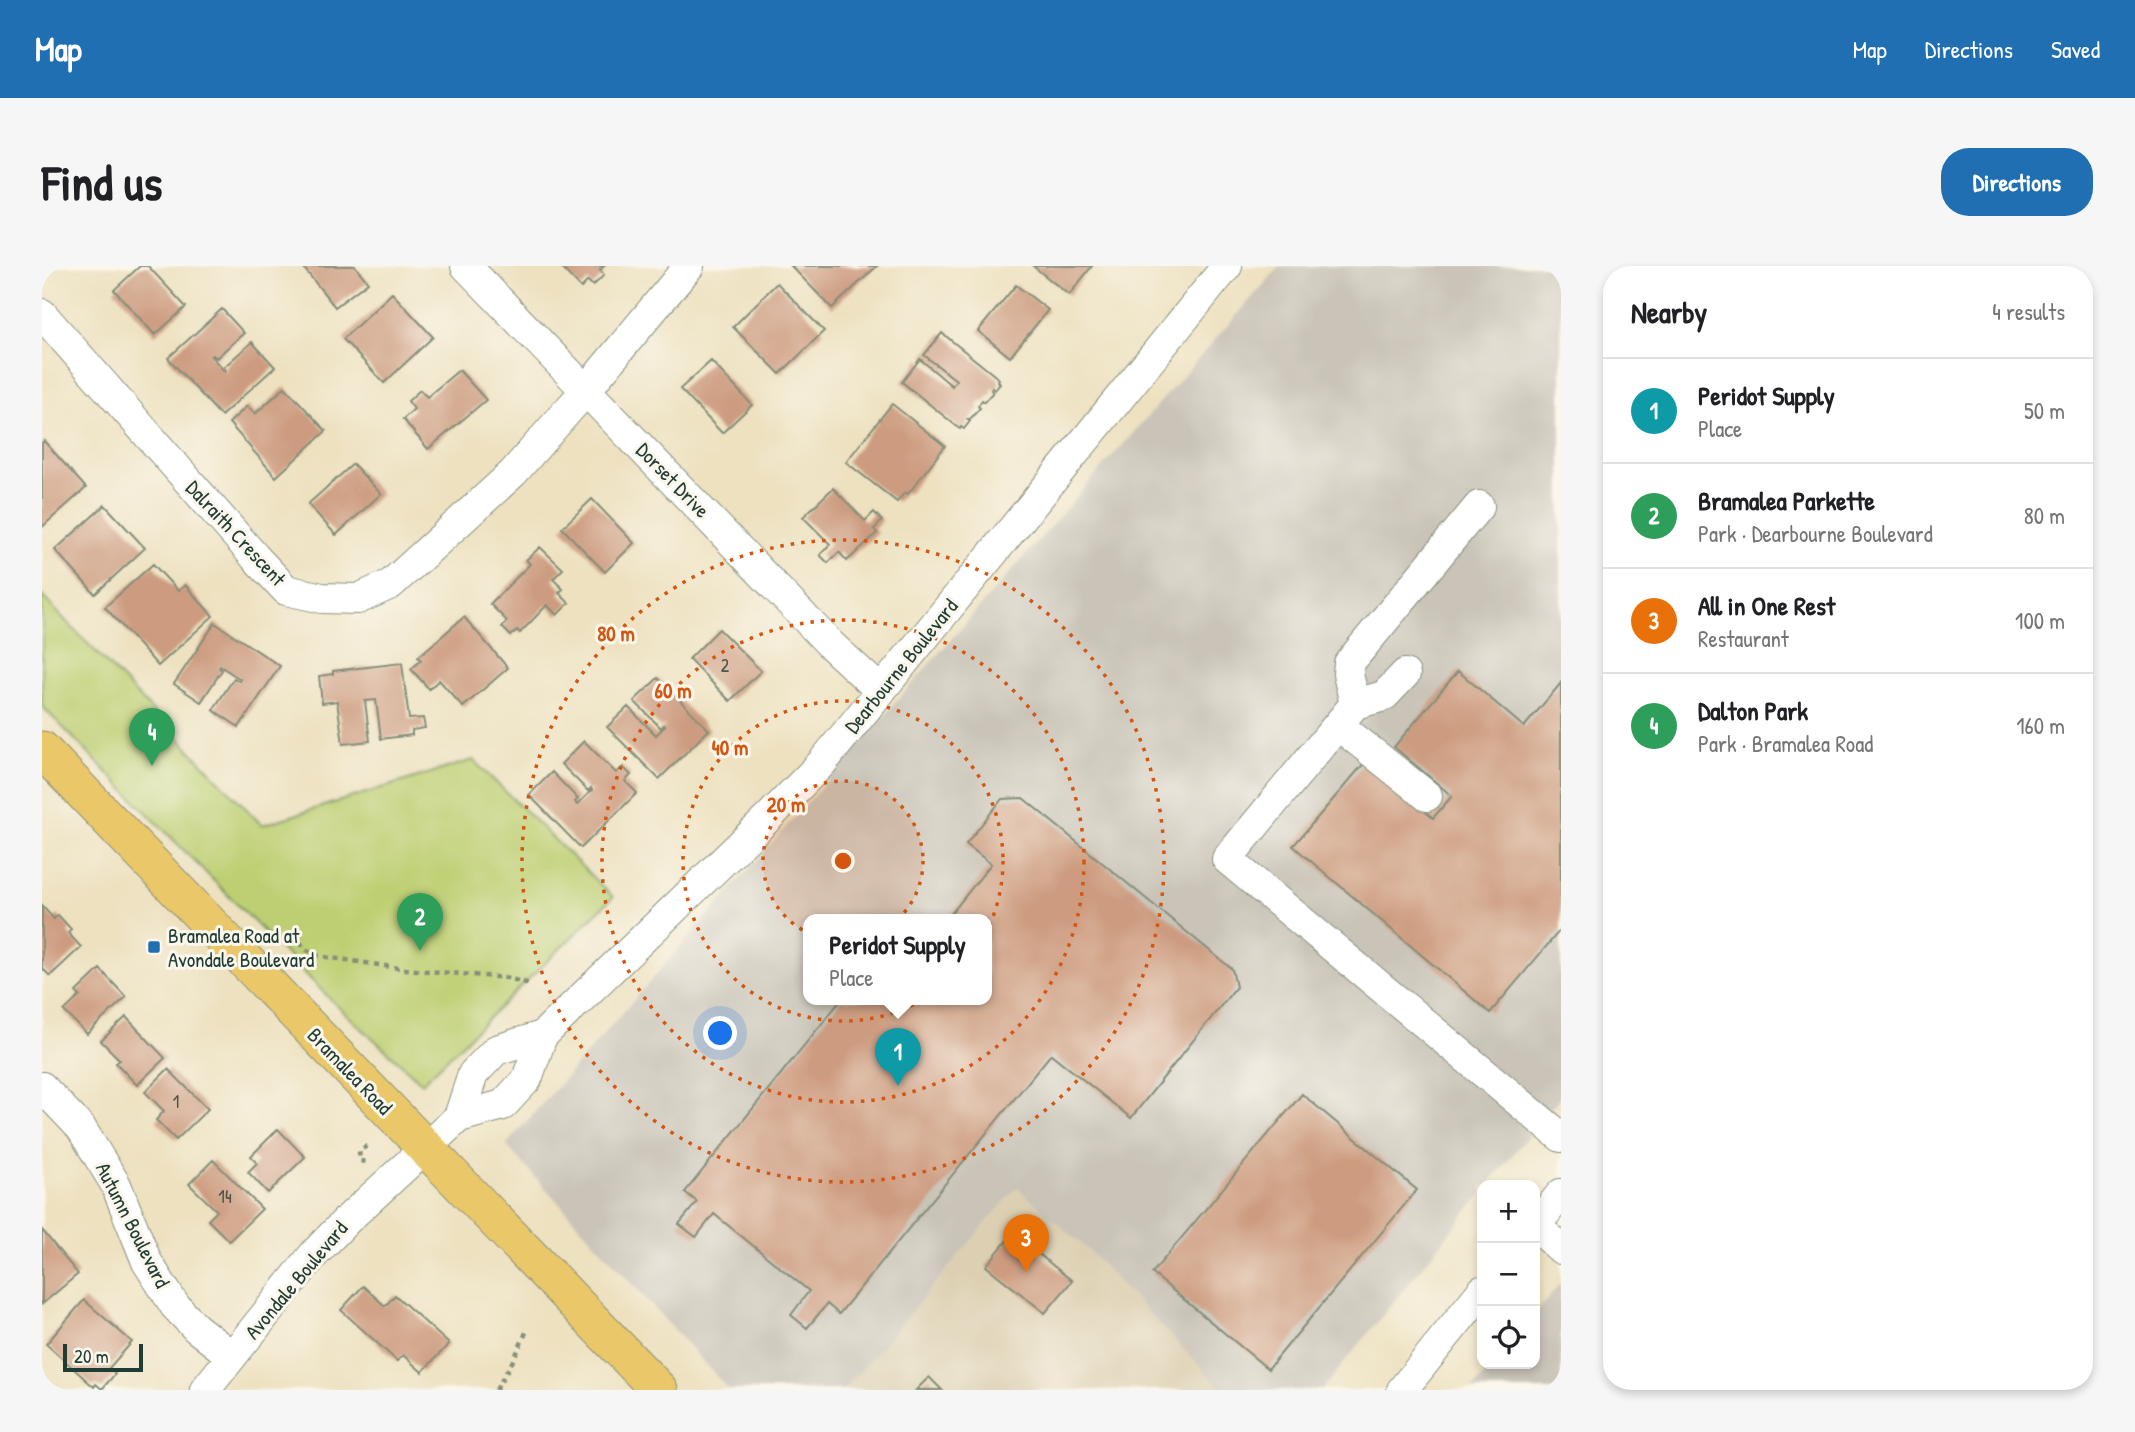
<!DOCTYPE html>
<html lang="en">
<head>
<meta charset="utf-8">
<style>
  :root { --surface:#fff; --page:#f6f6f6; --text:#202124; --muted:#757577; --line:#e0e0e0; --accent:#1f6fb2 }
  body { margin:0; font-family:"Patrick Hand",sans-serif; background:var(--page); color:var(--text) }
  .controls { position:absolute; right:21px; bottom:21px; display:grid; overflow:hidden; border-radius:14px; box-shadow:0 4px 10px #0003 }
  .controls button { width:63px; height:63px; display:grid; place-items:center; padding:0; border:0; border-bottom:2px solid var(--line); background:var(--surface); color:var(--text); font:35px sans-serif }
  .scale { position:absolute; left:21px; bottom:18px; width:80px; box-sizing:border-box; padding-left:7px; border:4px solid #1f3d34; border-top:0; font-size:19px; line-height:24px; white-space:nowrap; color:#1f3d34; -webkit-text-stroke:5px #fbf7ec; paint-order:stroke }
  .you { position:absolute; left:679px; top:768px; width:24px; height:24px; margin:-18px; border:5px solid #fff; border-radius:50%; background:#1a73e8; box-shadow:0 0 0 10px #1a73e833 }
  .badge { display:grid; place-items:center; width:46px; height:46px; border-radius:50%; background:var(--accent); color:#fff; font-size:23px; font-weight:700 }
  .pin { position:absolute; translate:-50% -58px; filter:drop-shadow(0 2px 4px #0008) }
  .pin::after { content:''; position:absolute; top:37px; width:24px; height:21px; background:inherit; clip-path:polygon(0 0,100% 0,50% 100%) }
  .popup { position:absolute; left:761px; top:648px; width:189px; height:91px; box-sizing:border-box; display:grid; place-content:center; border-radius:14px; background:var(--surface); filter:drop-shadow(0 2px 5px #0005); font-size:23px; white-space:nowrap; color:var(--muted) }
  .popup b { font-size:26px; color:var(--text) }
  .popup::after { content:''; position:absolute; left:50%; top:100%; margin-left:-14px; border:14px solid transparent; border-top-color:var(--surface) }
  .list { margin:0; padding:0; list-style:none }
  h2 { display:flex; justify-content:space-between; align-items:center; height:91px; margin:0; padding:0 28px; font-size:30px }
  h2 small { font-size:23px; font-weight:400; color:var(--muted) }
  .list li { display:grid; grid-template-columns:46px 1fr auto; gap:21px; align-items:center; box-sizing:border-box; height:105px; padding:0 28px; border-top:2px solid var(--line) }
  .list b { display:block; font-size:26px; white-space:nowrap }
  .list p { margin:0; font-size:23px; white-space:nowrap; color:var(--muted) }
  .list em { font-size:23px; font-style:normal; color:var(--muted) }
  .icon { flex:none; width:38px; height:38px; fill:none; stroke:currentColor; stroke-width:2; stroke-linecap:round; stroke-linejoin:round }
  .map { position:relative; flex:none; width:1519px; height:1124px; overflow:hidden; border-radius:28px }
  header { display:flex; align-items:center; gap:42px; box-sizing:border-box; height:98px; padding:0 35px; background:var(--accent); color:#fff }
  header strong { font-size:33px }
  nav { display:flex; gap:38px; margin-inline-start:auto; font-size:24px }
  .intro { display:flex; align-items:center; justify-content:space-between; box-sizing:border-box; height:168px; padding:0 42px }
  h1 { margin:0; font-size:49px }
  .button { padding:18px 32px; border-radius:28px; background:var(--accent); color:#fff; font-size:24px; font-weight:700 }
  main { display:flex; gap:42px; padding:0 42px }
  aside { flex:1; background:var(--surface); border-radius:28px; box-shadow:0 4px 10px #0003 }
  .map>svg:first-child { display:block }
  .built { fill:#ddd0b2 }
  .industrial { fill:#c9c3b8; fill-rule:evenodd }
  .green { fill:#bdcf72; stroke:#6e8653; stroke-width:2 }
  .building { fill:#cd9c80 }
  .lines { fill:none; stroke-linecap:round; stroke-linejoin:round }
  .minor-casing { stroke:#868f7a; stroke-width:32 }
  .major-casing { stroke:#868f7a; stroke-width:39 }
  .path { stroke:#868f7a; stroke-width:4.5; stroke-dasharray:5 5; stroke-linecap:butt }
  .minor { stroke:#fff; stroke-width:30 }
  .major { stroke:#eac769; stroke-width:37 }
  .ring { fill:none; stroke:#d45610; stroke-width:3.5; stroke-dasharray:3.5 7 }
  .poi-dot { fill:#1f6fb2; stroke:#fbf7ec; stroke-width:2.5 }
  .labels { text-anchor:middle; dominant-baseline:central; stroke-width:6; stroke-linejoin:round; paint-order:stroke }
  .number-label { font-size:18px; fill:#4a5547 }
  .street-label { font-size:21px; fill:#1f3d34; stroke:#fbf7ec }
  .poi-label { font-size:21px; fill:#1f3d34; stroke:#fbf7ec; text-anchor:start }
  .centre { fill:#d45610; stroke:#fbf7ec; stroke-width:3.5 }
  .ring-label { font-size:21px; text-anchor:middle; font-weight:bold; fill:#d45610; stroke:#fbf7ec; stroke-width:6; stroke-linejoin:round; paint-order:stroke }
</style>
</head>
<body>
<header>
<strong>Map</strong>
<nav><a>Map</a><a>Directions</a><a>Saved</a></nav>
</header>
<div class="intro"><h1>Find us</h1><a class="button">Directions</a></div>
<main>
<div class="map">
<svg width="1519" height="1124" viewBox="0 0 1519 1124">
  <rect width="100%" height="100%" fill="#fbf7ec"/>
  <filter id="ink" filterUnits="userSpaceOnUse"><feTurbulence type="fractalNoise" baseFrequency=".0143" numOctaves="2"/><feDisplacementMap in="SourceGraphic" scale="14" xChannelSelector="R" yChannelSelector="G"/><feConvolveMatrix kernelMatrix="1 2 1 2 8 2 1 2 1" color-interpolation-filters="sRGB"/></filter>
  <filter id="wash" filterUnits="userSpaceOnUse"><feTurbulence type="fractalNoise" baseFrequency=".00686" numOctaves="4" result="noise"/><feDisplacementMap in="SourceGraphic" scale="28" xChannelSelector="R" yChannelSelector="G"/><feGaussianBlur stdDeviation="1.57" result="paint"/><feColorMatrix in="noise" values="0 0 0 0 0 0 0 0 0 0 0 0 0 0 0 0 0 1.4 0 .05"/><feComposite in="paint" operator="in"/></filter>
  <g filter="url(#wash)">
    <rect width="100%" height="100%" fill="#ede1c0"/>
    <!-- built -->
    <path class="built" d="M975,920L1045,983L1181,1124H802Z"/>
    <!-- industrial -->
    <path class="industrial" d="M1238,0H1519V830L1446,919H1440V927L1280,1124H1181L1045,983L975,921L802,1124H687L464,879ZM767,654H945V734H767Z
      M1519,1017V1124H1430L1452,1098H1493V1048Z"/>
    <!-- green -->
    <path class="green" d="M0,330L220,559L431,494L571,631L380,817L294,739L0,440Z"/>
    <g id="blocks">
      <!-- building -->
      <path class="building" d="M98,0H106L144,41L113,69L72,24Z
        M260,0H313L326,16L293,41Z
        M518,0H562L558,4L562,9L551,20L546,15L539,22Z
        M749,0H835L790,42Z
        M991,0H1050L1027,29Z
        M735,17L782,65L738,108L691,61Z
        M974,19L1006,44L968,91L936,65Z
        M350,27L391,71L342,117L301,73Z
        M180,43L202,67L174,92L171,89L169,90L183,106L184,104L182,101L210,76L233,101L179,150L126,92Z
        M900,67L957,113L956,115L958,118L953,124L950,122L949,124L951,126L942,136L940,134L936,140L938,142L928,153H926L928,155L922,163L919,161L918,163L860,116L878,93L910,120L914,114L882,89Z
        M669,95L710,139L680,167L638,123Z
        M417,104L444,134L386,183L361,153L372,143L366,135L378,124L385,131Z
        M243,121L284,165L234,211L187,157L205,140L213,148Z
        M850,138L903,180L866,228L863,226L855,236L804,196Z
        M2,175L44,222L0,261V177Z
        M311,198L339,228L294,269L266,238Z
        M791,222L823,255L832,246L840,255L832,263L835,267L805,295L797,286L786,297L778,289L788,278L761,251Z
        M550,233L592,277L563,306L520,262Z
        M63,239L103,282L53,328L13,284Z
        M498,281L521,303L511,313L521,323L517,327L527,337L515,349L505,339L478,367L475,364L469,370L460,361L465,355L448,338L488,298L484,294Z
        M111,298L136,325L143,319L171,350L116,400L63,341Z
        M422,351L466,402L421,441L397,414L387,423L369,403L379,394L376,391Z
        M173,357L238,400L197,461L171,444L192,412L197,415L198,413L178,400L177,402L180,404L159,436L132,418Z
        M677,363L719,405L688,435L647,393Z
        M360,397L367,453L381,452L383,462L370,464V469L339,473L334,434L323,435L328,475L301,478L295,435L280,437L277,410L291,408V405Z
        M1416,405L1482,461L1519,417V663L1448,747L1251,580L1324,495L1391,552L1410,530L1352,481Z
        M616,412L667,464L617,513L565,461L586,441L614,469L623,460L622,459L619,462L592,435Z
        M542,475L574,507L581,501L589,509L583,515L595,527L539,582L487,529L510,506L536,533L533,536L535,539L550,524L549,522L546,525L519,498Z
        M981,532L1190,703L1194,721L1089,852L1009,788L797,1048L785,1038L765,1062L749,1049L767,1025L672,948L654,971L637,958L655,936L643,926L799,734H945V654H904L949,598L924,578L960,533Z
        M0,640L12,653L16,649L29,663L26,667L39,681L8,710L0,702Z
        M58,703L84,731L45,768L22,745L38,730L34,726Z
        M84,751L123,792L95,819L74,797L78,794L59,775Z
        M126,803L166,843L134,874L114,854L122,845L103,826Z
        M1260,828L1375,924L1226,1103L1110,1007Z
        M236,863L263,891L226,927L206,906L215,897L209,890Z
        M171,894L220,943L187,975L166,954L175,945L147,918Z
        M0,964L36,1008L0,1038Z
        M971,967L1030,1015L1003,1047L944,1000Z
        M321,1020L343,1040L353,1029L407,1078L380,1106L361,1089L355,1095L299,1044Z
        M42,1034L90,1076L67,1102L73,1108L60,1123L54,1118L52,1121L4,1078Z
        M887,1111L900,1124H874Z"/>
    </g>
  </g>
  <g filter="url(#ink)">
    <use href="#blocks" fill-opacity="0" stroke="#868f7a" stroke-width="2"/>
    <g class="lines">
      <defs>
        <path id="minor" d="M424,0L789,379L839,425
          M0,48L213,291L244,324L280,332L316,333L349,318L471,207L544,124L647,0
          M1363,408L1342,430L1313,438L1185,593L1519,871
          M1313,438L1306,408L1307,397L1437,240
          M1296,459L1385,530
          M0,821L39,862L74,919L105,996L133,1040L154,1062L190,1090
          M417,851L431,808L454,784L500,770L727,551L779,498L1185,0
          M1493,959L1519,983
          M1493,960L1519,928
          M163,1124L273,987L305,954L417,851L461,839L485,813L500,770
          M1360,1124L1440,1025"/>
        <path id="major" d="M0,484L617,1124"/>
      </defs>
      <!-- minor casing -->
      <use href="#minor" class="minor-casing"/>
      <!-- major casing -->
      <use href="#major" class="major-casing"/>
      <!-- path -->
      <path class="path" d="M252,668L263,683L277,690L363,703L465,712L488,718
        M325,880L317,885L318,895L325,896
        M454,1124L473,1091L486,1062"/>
      <!-- minor -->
      <use href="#minor" class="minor"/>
      <!-- major -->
      <use href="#major" class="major"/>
    </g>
  </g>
  <!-- distance rings -->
  <circle cx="801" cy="595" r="80" fill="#d45610" fill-opacity=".12"/>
  <g class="ring">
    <circle cx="801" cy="595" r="80"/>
    <circle cx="801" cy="595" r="160"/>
    <circle cx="801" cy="595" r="241"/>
    <circle cx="801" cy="595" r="321"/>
  </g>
  <!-- markers -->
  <rect class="poi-dot" x="105" y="674" width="14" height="14" rx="3.5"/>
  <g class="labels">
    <!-- number labels -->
    <g class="number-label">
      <text x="683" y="399">2</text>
      <text x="134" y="835">1</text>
      <text x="183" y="930">14</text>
    </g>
    <!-- street labels -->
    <g class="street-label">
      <text transform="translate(631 214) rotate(46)">Dorset Drive</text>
      <text transform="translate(194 267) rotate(47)">Dalraith Crescent</text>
      <text transform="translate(859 400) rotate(-51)">Dearbourne Boulevard</text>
      <text transform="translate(308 805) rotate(46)">Bramalea Road</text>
      <text transform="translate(91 959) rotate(63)">Autumn Boulevard</text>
      <text transform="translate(254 1014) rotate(-50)">Avondale Boulevard</text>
    </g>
    <!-- poi labels -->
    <g class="poi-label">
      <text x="126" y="669">Bramalea Road at<tspan x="126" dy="24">Avondale Boulevard</tspan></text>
    </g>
  </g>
  <circle cx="801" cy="595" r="10" class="centre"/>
  <g class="ring-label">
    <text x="574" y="375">80 m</text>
    <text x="631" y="432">60 m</text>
    <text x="688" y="489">40 m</text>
    <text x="744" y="546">20 m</text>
  </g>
</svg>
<div class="controls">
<button>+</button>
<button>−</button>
<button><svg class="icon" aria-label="locate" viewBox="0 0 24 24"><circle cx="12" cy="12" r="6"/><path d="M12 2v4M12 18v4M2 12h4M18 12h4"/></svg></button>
</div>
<div class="scale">20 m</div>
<div class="you"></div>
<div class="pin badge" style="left:856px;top:820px;background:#0f9aa8">1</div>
<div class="popup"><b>Peridot Supply</b>Place</div>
<div class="pin badge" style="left:378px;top:685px;background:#2e9e5b">2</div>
<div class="pin badge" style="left:984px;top:1006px;background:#e8710a">3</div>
<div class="pin badge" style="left:110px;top:500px;background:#2e9e5b">4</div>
</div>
<aside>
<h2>Nearby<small>4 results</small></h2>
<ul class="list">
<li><span class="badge" style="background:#0f9aa8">1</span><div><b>Peridot Supply</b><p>Place</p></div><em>50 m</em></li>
<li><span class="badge" style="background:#2e9e5b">2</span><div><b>Bramalea Parkette</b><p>Park · Dearbourne Boulevard</p></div><em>80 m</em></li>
<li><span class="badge" style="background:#e8710a">3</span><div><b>All in One Rest</b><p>Restaurant</p></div><em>100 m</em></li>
<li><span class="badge" style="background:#2e9e5b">4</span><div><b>Dalton Park</b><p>Park · Bramalea Road</p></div><em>160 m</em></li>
</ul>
</aside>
</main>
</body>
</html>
